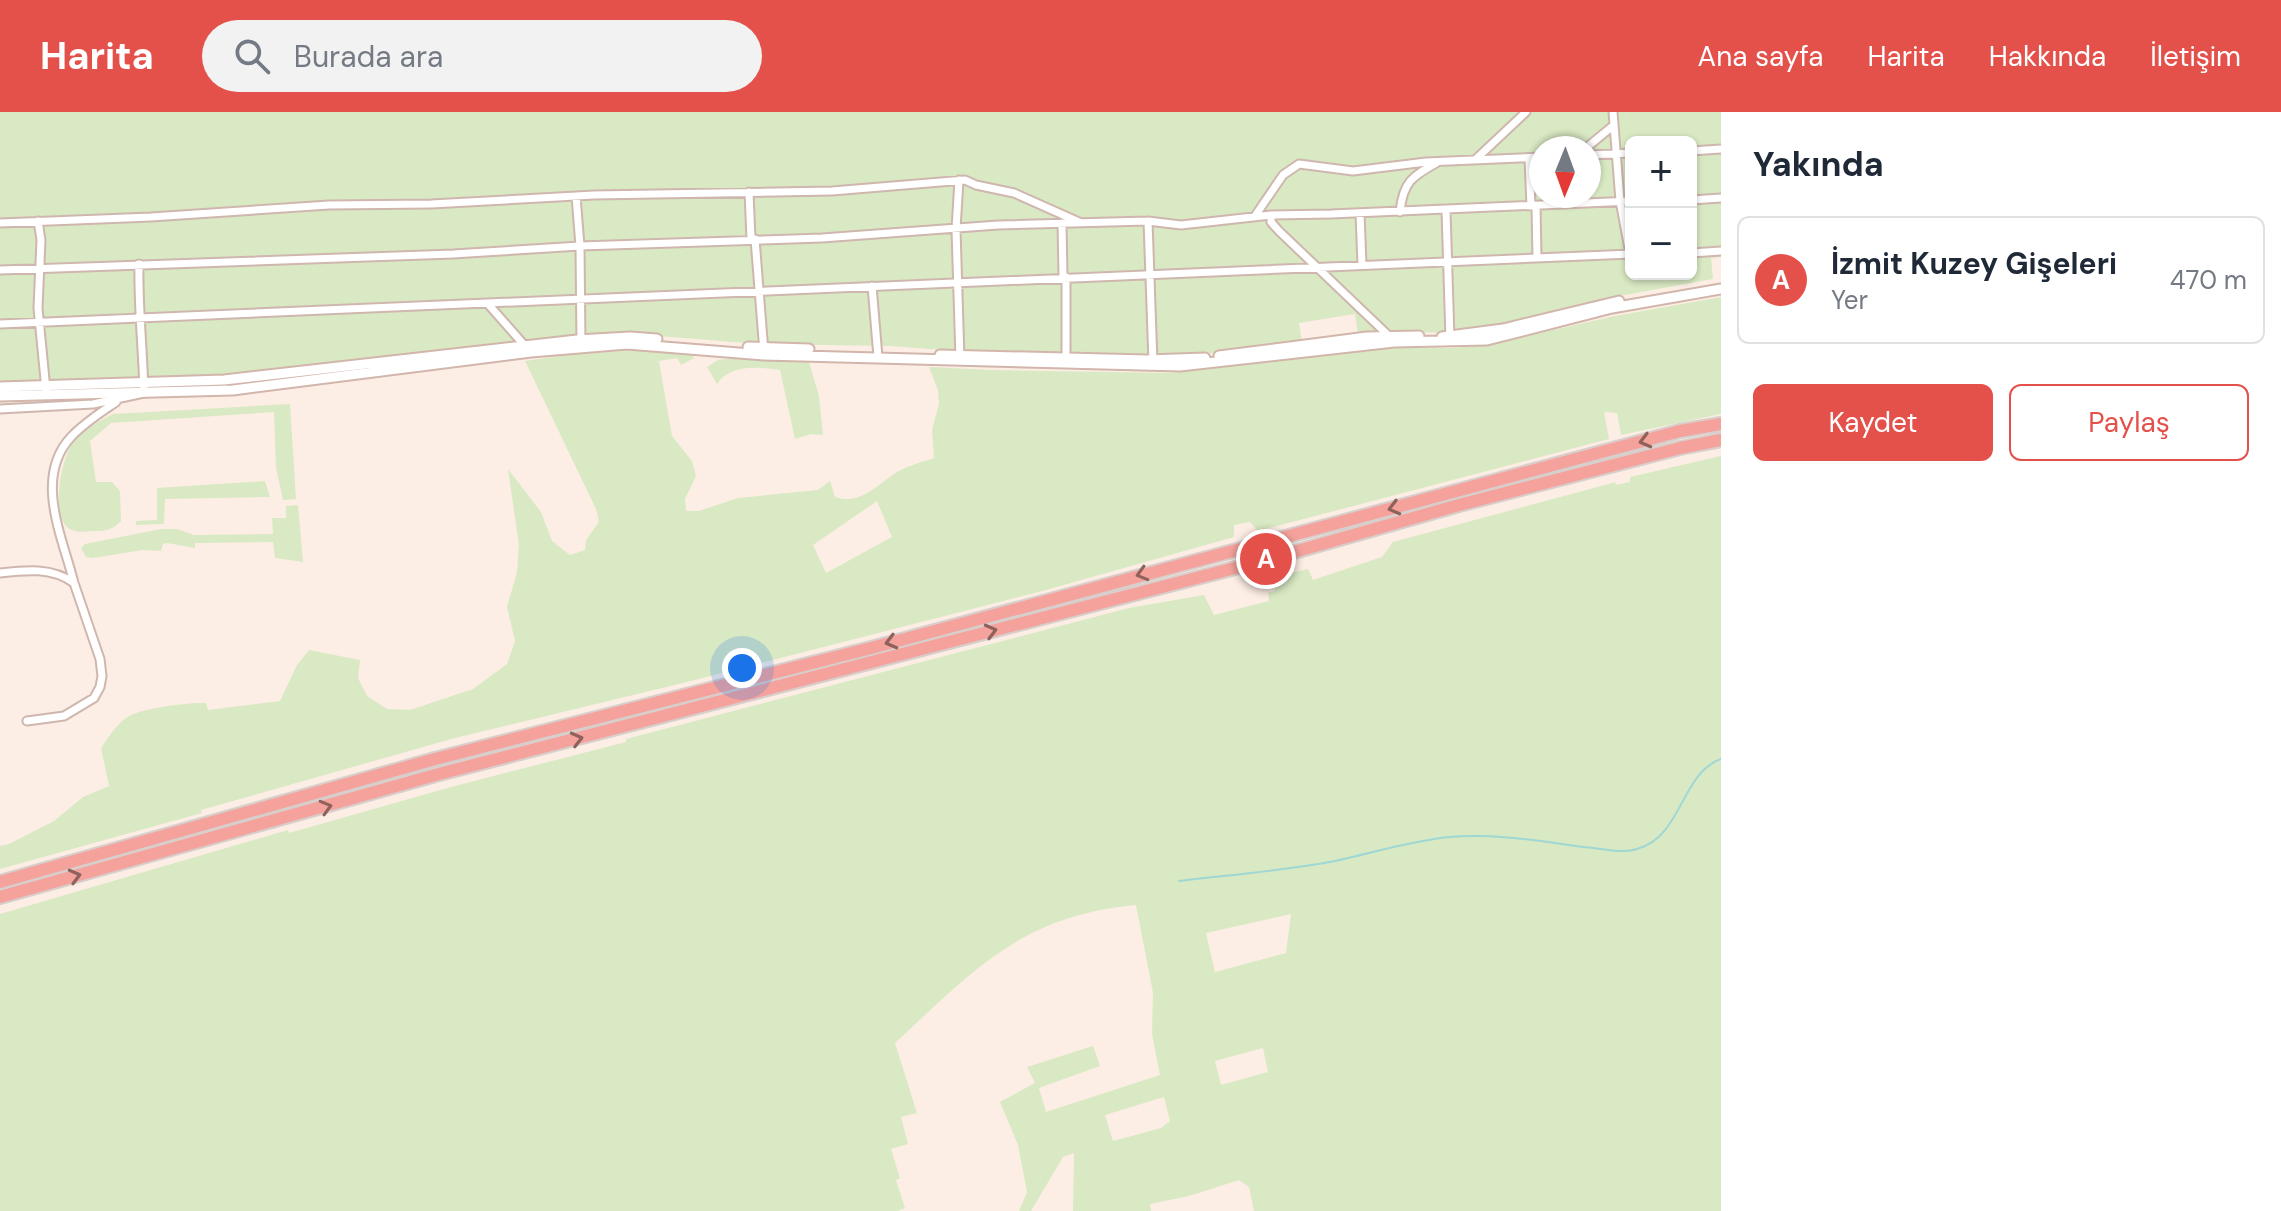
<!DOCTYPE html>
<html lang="tr">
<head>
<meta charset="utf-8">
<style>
  :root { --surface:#fff; --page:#f2f2f3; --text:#1f2937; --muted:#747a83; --line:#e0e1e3; --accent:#e4514b }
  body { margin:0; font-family:"DM Sans",sans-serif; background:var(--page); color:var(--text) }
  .controls { position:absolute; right:24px; top:24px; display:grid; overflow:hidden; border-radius:12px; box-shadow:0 2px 6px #0004 }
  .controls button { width:72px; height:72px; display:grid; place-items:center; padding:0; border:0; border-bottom:2px solid var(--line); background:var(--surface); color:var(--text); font:40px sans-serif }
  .compass { position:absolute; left:1529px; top:24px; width:72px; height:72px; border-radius:50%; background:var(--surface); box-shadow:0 2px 6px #0004; rotate:181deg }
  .you { position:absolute; left:742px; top:556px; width:28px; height:28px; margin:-20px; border:6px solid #fff; border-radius:50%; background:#1a73e8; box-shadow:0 0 0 12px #1a73e833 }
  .badge { display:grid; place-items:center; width:52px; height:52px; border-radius:50%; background:var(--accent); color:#fff; font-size:26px; font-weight:700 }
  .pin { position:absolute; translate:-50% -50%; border:4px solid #fff; box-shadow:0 2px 8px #0006 }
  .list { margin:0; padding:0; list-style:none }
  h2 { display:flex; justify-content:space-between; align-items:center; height:104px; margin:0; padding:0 32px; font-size:34px }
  h2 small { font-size:26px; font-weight:400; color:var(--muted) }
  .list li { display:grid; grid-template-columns:52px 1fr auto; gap:24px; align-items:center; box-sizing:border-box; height:128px; margin:0 16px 16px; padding:0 16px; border:2px solid var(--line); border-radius:12px }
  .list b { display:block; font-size:30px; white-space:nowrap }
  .list p { margin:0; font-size:26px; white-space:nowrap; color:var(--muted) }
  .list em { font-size:26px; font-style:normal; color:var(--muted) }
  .actions { display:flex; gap:16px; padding:24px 32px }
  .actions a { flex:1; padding:18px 0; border:2px solid var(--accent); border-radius:12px; text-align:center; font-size:28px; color:var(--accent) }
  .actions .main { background:var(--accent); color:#fff }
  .icon { flex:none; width:44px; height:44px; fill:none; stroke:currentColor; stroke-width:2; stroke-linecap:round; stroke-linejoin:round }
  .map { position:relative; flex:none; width:1721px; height:1099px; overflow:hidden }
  header { display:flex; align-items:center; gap:48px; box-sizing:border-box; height:112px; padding:0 40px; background:var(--accent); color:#fff }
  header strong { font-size:38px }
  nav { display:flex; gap:44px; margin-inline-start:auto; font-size:28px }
  .search { width:560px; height:72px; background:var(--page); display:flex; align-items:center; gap:20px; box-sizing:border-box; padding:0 28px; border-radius:44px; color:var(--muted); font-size:30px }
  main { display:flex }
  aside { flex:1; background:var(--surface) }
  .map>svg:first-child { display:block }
  .green { fill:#d9e9c3; fill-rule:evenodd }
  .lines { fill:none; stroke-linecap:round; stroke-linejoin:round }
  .stream { stroke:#9fd7d5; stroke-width:2 }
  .street-casing { stroke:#cfb6ae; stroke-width:11 }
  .secondary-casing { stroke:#d2b5ab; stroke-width:13 }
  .highway-casing { stroke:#d8cecc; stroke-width:16 }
  .street { stroke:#fff; stroke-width:7 }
  .secondary { stroke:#fff; stroke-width:9 }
  .highway { stroke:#f5a29c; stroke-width:12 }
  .oneway { stroke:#8e615a }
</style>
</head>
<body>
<header>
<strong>Harita</strong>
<div class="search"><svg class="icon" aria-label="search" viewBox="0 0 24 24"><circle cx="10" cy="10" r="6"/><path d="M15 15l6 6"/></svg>Burada ara</div>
<nav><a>Ana sayfa</a><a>Harita</a><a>Hakkında</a><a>İletişim</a></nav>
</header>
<main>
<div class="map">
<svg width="1721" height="1099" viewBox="0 0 1721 1099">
  <rect width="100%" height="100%" fill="#fceee4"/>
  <!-- green -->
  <path class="green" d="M0,0H1721V145L1711,146L1713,167L1598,188L1491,214L1443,221L1399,219L1358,223L1355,202L1299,211L1302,230L1180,245L968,240L890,234L758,232L621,221L434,240L194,269L0,275ZM1631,30H1691V162H1631ZM1541,36H1589V84H1541Z
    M1721,185V302L1621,323L1617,301L1604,300L1609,327L1258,419L1250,410L1234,413V425L1046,478L683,571L455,626L201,698L202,701L0,757V734L9,732L54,709L83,685L109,674L101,636C109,625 118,609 131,603C145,596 190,590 206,591L208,598L280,589L297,553L309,538L360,548L358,566L367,584L387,597L410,598L473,577L507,552L515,529L507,495L517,460L519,433L508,357L541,400L552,429L570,443L585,438L586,428L599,410L596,397L525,249L566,243L636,238L692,243L694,246L681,253L677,246L659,249L672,324L692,349L696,364L685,387L686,399H699L738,386L818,378L830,369L835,385C860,394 878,372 897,360C908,354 922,350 934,346L932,318L939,292L938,278L929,255L991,258L1169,261L1395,236H1451L1487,233L1615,204ZM877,389L892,425L826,461L813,433Z
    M733,246L809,250L819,284L823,323L811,322L795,327L780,258C758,255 730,252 717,272L707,255L718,248Z
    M290,292L296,387L283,388L276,356L274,300L111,311L90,329L96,370H112L120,379L121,409C113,418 105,419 93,419C85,420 75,421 68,416C51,402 61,348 72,332C81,319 99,309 113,302Z
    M1721,344V1099H1254L1249,1075L1239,1068L1189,1084L1150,1092L1151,1099H1073L1074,1041L1063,1045L1031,1099H1019L1027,1080L1018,1033L1000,990L1035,971L1027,955L1093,934L1100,954L1039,976L1046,1000L1160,963L1152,922L1153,881L1136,793C1021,804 975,857 895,931L917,1001L901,1005L908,1032L891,1037L900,1066L896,1068L905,1096L898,1099H0V802L288,718L289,721L451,675L626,630V627L1129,496L1204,483L1214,503L1269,489L1268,481L1275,479L1272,465L1308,457L1313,468L1382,445L1393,430L1616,370L1615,373L1630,370V365ZM1291,802L1286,841L1215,860L1206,821ZM1263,936L1268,960L1221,973L1215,949ZM1164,985L1170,1009L1161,1016L1113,1029L1105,1003Z
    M265,369L270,385L165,387L164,412L136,413V409L157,408V376Z
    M298,393L303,450L275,446L273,430L195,431V436L167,431L163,432L161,439L143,438L93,446L86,445L81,436L85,432L161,417H177L194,423L273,422L272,406H286V394Z"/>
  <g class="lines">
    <!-- stream -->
    <path class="stream" d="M1179,769C1229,763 1280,759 1330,750C1369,742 1409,729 1449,725C1494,721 1539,729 1583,735C1599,736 1622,742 1637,737C1683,724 1680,662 1721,647"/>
    <defs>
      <path id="street" d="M1613,0L1620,89L1630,142
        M1586,36L1614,13
        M1691,39L1721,37
        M1589,43L1631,41
        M1529,46L1531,94
        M1476,47L1526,0
        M959,68L956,117L960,248
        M749,80L751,127
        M576,84L580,134L581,232
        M1691,88L1721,86
        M1536,94L1537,146
        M1446,98L1450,227
        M1400,100C1403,69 1413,64 1438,50
        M1360,101L1362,153
        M1271,103V110L1279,119L1390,225
        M1255,104L1283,63L1299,52L1353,59L1426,50L1541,45
        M38,109L41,128L38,196L46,278
        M1148,109L1153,251
        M0,111L151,105L329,93L431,92L594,83L832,79L965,68L976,73L1014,81L1079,110
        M1062,111L1063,165
        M755,127L764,240
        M1691,141L1721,139
        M0,158L453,142L580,134L822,126L998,113L1148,109L1181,113L1271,103L1331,102L1631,89
        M1066,165V250
        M872,174L878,245
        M488,192L526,235
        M0,212L1631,142
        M0,297L93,292L144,281C143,238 138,195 139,152
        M0,461C26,458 52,455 74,471L100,547L102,564L100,575L94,586L64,604L27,609
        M74,471C63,426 33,366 71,325C84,311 100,301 116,290"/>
      <path id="secondary" d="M1442,225L1503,217L1619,189
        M748,235L809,237
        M940,243L1147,248L1205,246
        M1219,244L1367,225L1419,224
        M0,275L224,268L577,228L630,225L657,227
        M0,284L233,278L531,240L627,232L764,243L1180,254L1394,230L1487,228L1612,196L1721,177"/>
      <path id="highway" d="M0,770L435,647L875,535L1680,319L1721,312
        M0,785L439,662L1266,448L1459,393L1680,336L1721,328"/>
    </defs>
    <!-- street casing -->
    <use href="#street" class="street-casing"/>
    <!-- secondary casing -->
    <use href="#secondary" class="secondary-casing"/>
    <!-- highway casing -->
    <use href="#highway" class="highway-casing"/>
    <!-- street -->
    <use href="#street" class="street"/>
    <!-- secondary -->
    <use href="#secondary" class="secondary"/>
    <!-- highway -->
    <use href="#highway" class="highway"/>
  </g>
  <!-- one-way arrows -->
  <defs><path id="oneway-chevron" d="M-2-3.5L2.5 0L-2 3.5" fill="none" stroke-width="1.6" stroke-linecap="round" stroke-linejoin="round" transform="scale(2)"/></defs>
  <g class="oneway">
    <use href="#oneway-chevron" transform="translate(1645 329) rotate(165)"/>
    <use href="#oneway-chevron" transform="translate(1394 396) rotate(165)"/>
    <use href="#oneway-chevron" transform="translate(1142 462) rotate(164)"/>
    <use href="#oneway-chevron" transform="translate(991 519) rotate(-15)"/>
    <use href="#oneway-chevron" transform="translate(891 530) rotate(165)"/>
    <use href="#oneway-chevron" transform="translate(577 627) rotate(-14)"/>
    <use href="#oneway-chevron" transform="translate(326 695) rotate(-16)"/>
    <use href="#oneway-chevron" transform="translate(75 764) rotate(-15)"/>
  </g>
</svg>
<div class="controls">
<button>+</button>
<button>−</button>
</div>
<svg class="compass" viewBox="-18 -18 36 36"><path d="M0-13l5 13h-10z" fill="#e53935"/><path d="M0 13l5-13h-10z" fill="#747a83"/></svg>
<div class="you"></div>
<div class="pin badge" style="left:1266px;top:447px">A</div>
</div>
<aside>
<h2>Yakında<small></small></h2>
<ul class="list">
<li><span class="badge">A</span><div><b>İzmit Kuzey Gişeleri</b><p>Yer</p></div><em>470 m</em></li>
</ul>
<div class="actions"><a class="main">Kaydet</a><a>Paylaş</a></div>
</aside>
</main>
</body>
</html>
